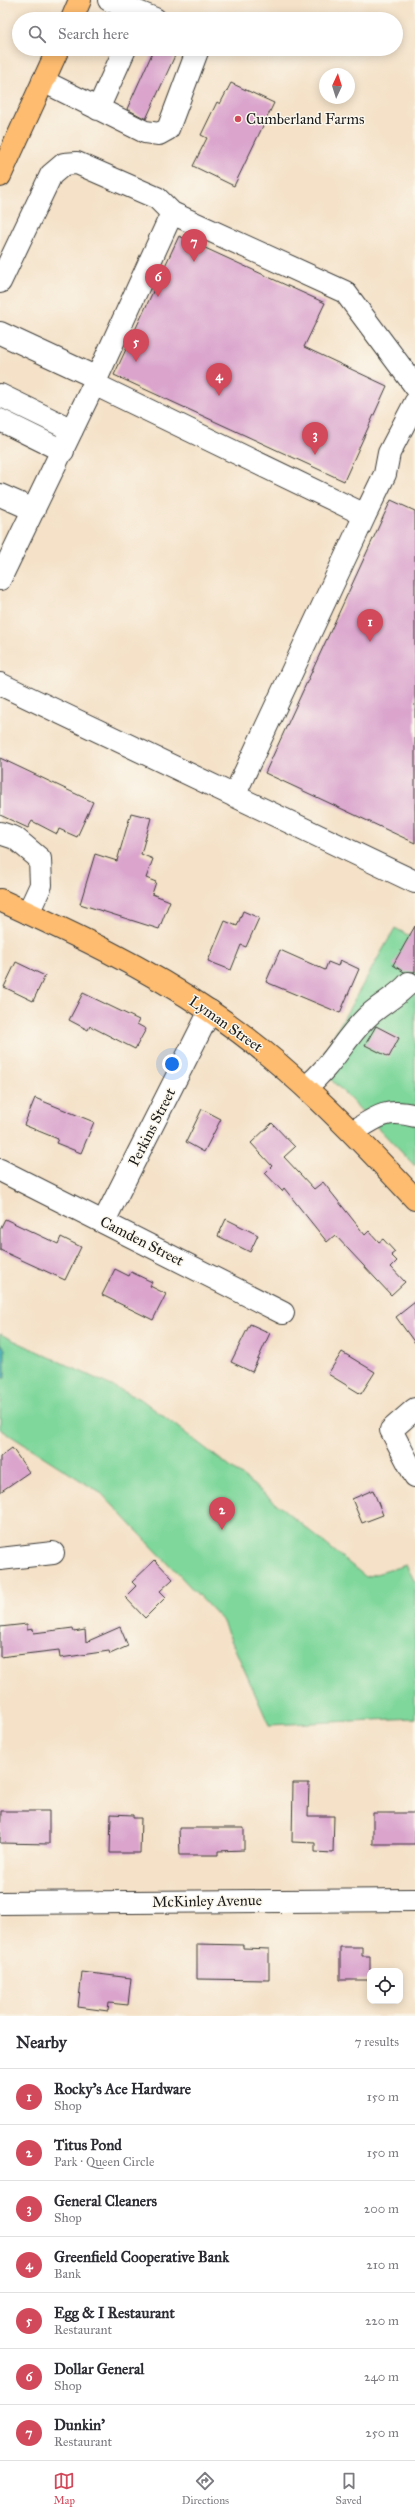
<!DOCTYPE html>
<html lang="en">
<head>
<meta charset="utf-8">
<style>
  :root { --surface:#fff; --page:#f7f7f7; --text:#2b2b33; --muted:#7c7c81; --line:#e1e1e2; --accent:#d1495b }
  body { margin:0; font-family:"IM FELL Great Primer",serif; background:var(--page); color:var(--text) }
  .controls { position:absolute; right:12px; bottom:12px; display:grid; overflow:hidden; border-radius:8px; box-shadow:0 2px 10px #0003 }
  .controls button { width:36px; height:36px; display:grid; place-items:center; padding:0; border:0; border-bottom:1px solid var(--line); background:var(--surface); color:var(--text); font:20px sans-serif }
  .compass { position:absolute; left:319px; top:68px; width:36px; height:36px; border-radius:50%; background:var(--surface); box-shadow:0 2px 10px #0003; rotate:4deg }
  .you { position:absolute; left:172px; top:1064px; width:14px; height:14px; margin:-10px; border:3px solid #fff; border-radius:50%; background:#1a73e8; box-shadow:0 0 0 6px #1a73e833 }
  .badge { display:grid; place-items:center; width:26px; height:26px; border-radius:50%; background:var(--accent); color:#fff; font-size:13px; font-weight:700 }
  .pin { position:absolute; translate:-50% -33px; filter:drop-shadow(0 1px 2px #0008) }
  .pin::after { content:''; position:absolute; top:21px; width:14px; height:12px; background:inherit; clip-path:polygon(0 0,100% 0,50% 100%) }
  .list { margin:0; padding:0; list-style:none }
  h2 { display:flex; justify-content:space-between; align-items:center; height:52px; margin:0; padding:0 16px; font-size:17px }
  h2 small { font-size:13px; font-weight:400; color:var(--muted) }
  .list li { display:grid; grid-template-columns:26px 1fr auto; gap:12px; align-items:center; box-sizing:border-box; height:56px; padding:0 16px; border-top:1px solid var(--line) }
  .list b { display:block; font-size:15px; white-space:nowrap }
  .list p { margin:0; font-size:13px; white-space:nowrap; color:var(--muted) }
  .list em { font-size:13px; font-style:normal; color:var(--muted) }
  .icon { flex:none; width:22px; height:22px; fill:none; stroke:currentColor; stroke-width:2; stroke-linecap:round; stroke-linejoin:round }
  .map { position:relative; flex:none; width:415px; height:2016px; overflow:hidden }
  .search { position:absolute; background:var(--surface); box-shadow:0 2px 10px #0003; left:12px; right:12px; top:12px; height:44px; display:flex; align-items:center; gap:10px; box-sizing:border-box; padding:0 14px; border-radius:22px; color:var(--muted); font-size:15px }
  .sheet { height:444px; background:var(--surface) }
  nav { display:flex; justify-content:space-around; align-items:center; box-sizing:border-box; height:56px; border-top:1px solid var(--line); background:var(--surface); font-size:11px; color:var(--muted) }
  nav a { display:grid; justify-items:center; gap:2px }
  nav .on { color:var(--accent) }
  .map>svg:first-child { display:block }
  .green { fill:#7fd79b; stroke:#4e7a5c }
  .water { fill:#3aacb2; stroke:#2b6467 }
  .building { fill:#daa4cd }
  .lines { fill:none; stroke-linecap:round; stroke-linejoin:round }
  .minor-casing { stroke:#3c3a36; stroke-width:24 }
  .major-casing { stroke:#3c3a36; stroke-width:24 }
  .minor { stroke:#fff; stroke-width:22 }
  .major { stroke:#fdbc70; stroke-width:22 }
  .poi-dot { fill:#d1495b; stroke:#fbf7ec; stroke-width:1.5 }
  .labels { text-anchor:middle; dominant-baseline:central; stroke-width:3; stroke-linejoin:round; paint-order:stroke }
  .poi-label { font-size:15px; fill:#1c1c1c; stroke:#fbf7ec; text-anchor:start }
  .street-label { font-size:15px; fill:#1c1c1c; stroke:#fbf7ec }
</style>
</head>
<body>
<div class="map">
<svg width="415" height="2016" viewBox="0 0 415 2016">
  <rect width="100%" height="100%" fill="#fbf7ec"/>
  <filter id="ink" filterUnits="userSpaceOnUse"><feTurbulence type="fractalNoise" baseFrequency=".025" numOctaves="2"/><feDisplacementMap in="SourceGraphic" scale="8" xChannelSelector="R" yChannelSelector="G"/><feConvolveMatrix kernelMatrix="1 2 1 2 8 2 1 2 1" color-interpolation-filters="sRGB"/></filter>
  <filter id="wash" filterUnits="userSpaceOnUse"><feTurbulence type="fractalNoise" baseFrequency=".012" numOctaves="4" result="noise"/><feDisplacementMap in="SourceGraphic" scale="16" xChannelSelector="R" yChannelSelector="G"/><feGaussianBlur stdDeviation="0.9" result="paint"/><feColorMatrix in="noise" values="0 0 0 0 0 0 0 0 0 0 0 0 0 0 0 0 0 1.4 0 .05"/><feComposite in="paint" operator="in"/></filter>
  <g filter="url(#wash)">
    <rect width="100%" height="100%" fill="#f4e1c7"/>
    <!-- green -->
    <path class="green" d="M395,928L415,939V1166L317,1065Z
      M0,1334L142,1400L255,1486L366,1577L406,1565L415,1582V1718L269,1725L222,1620L102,1494L0,1429Z"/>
    <!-- water -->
    <path class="water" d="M0,1343L5,1349V1378H0Z"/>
    <g id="blocks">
      <!-- building -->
      <path class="building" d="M154,49H178L146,119L127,109Z
        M231,83L274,103L234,186L193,166L207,138L201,135L217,102L220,104Z
        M179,236L325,303L304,347L387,386L344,481L114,375Z
        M391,500L415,511V843L265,773Z
        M0,758L93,802L77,837L59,829L57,834L32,821L28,828L0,815Z
        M131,813L151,818L141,854L153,859L146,878L156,882L152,894L170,901L159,929L80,904L95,854L117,861Z
        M243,911L259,918L246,947L241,945L231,970L208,961L225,921L237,926Z
        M415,926V972H404L393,965Z
        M280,950L325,970L328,962L338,966L340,960L359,969L340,1013L266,982Z
        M16,962L45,976L33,1001L4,987Z
        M83,993L139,1020L137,1024L146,1029L135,1049L90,1026L88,1030L69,1020Z
        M376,1026L399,1038L389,1057L365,1045Z
        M35,1098L94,1122L81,1153L56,1143L58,1139L24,1125Z
        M202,1109L221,1119L204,1152L186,1142Z
        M272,1123L295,1147L284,1157L314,1189L323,1182L365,1235L369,1231L379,1242L383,1239L395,1252L391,1255L397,1261L391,1267L405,1282L391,1295L335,1235L327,1242L284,1188L282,1191L265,1173L272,1166L251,1143Z
        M5,1219L58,1244L61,1237L81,1247L65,1280L0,1250V1229Z
        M226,1219L258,1235L250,1252L218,1236Z
        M115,1269L129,1276L131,1272L152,1282L150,1286L166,1294L153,1320L102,1295Z
        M415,1302V1343L396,1317Z
        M250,1324L270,1333L252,1372L231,1362Z
        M342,1352L375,1372L361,1394L328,1374Z
        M12,1448L29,1472L0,1492V1457Z
        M373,1490L383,1515L362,1523L352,1499Z
        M155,1560L173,1579L160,1591L166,1597L145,1618L125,1597L136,1586L132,1582Z
        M27,1624V1630L33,1629L34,1633L73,1628L74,1632L85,1630L86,1642L120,1627L128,1646L110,1654L109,1651L60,1658L59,1650L0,1657V1627Z
        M293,1783H309L308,1816H334L333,1853L315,1852V1843L292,1842Z
        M1,1811H49V1844L0,1843Z
        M373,1813H415V1844H373Z
        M111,1814L133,1815V1818H141L140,1853H110Z
        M179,1828H244V1850L218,1851V1855H180Z
        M197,1944L243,1945V1948L269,1949V1980L197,1979Z
        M340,1947H362V1956H370V1980H340Z
        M82,1972L131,1978L128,2005L109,2003L108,2011L78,2007Z"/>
    </g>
  </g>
  <g filter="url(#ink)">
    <use href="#blocks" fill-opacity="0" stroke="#3c3a36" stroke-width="1"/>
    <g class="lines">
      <defs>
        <path id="minor" d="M109,0L155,19
          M43,81L145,132L159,134L168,129L198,49
          M98,109L125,49
          M0,282L51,175L64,164L77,163L157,198L172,213L345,292L415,386
          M0,333L97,378
          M94,384L172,213
          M0,395L72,430
          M0,420L63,451
          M0,495L34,510
          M365,515L385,474L389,453L415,403
          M0,579L94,384L365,515L234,796
          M0,684L415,882
          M0,833L15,838L40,859L41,885L28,913
          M306,1087C333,1065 342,1042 365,1019C378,1005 396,998 409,983
          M353,1132C376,1117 386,1108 415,1116
          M0,1170L283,1313
          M104,1221L210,1011
          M415,1409L391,1430L415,1476
          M0,1559L53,1553
          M0,1903L415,1900"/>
        <path id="major" d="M72,19L80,0
          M0,176L58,49
          M0,900C72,933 145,967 211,1012C288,1064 352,1131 415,1199"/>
      </defs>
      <!-- minor casing -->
      <use href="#minor" class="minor-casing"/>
      <!-- major casing -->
      <use href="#major" class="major-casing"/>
      <!-- minor -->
      <use href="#minor" class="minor"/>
      <!-- major -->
      <use href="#major" class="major"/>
    </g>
  </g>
  <!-- markers -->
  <circle class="poi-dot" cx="238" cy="119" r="4"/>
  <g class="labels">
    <!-- poi labels -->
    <g class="poi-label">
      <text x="246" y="119">Cumberland Farms</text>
    </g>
    <!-- street labels -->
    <g class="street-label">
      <text transform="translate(226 1024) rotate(35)">Lyman Street</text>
      <text transform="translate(152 1127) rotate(-63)">Perkins Street</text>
      <text transform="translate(142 1241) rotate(27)">Camden Street</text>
      <text transform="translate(207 1901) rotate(-1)">McKinley Avenue</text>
    </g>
  </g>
</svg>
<div class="controls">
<button><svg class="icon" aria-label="locate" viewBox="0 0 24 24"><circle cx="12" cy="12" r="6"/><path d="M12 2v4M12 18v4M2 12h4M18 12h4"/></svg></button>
</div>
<svg class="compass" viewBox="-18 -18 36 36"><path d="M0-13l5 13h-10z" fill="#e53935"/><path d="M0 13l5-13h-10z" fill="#7c7c81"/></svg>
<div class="you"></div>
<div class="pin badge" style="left:370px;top:642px">1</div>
<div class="pin badge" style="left:222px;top:1530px">2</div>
<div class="pin badge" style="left:315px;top:455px">3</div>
<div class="pin badge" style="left:219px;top:396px">4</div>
<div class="pin badge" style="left:136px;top:362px">5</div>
<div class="pin badge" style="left:158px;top:297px">6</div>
<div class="pin badge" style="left:194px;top:262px">7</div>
<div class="search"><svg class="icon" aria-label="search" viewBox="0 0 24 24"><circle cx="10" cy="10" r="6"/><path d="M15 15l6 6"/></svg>Search here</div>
</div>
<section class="sheet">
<h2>Nearby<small>7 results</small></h2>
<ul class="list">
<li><span class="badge">1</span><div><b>Rocky's Ace Hardware</b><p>Shop</p></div><em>150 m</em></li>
<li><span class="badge">2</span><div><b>Titus Pond</b><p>Park · Queen Circle</p></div><em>150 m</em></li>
<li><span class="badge">3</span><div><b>General Cleaners</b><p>Shop</p></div><em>200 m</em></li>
<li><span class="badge">4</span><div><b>Greenfield Cooperative Bank</b><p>Bank</p></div><em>210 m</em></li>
<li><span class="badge">5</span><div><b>Egg &amp; I Restaurant</b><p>Restaurant</p></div><em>220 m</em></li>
<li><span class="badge">6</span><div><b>Dollar General</b><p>Shop</p></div><em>240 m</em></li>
<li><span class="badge">7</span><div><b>Dunkin'</b><p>Restaurant</p></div><em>250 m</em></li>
</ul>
</section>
<nav>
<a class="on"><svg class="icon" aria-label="map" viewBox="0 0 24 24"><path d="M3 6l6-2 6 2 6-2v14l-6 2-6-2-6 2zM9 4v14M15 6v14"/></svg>Map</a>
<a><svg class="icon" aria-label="directions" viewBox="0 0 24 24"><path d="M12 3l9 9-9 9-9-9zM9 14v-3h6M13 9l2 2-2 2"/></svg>Directions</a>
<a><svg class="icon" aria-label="saved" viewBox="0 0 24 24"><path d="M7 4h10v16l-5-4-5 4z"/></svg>Saved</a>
</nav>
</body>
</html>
